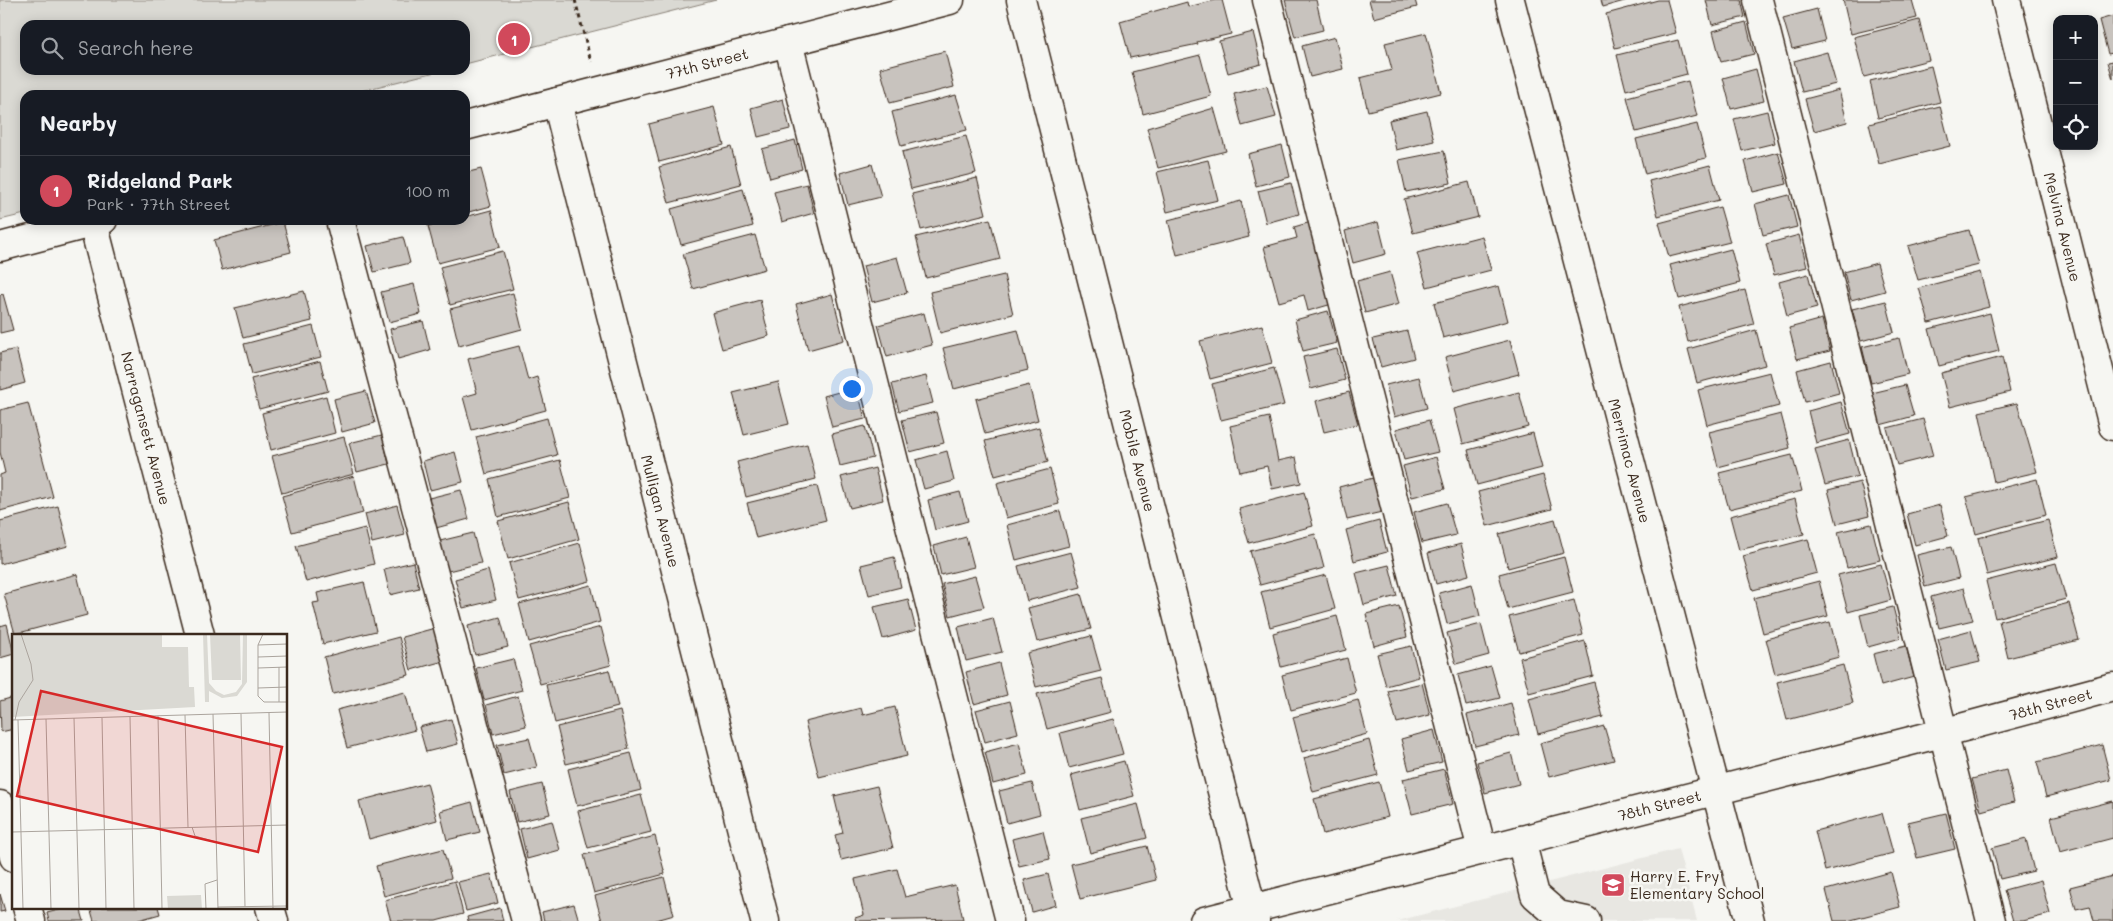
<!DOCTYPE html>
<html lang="en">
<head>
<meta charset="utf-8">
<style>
  :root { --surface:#171b24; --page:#242831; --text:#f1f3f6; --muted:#9ea1a6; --line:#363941; --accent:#d1495b }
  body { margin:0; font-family:Mali,sans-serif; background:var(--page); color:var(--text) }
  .controls { position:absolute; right:15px; top:15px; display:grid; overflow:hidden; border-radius:10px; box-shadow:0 2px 12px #0003 }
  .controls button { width:45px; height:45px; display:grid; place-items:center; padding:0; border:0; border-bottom:1px solid var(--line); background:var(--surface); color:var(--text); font:25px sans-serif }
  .you { position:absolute; left:851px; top:388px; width:18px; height:18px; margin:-12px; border:4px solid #fff; border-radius:50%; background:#1a73e8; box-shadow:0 0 0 8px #1a73e833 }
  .badge { display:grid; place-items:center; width:32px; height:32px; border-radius:50%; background:var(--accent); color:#fff; font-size:16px; font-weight:700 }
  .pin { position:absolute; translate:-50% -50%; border:2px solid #fff; box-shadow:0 1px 5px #0006 }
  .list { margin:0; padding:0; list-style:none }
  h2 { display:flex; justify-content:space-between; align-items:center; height:65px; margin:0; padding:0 20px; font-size:21px }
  h2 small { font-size:16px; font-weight:400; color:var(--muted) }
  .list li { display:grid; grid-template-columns:32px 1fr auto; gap:15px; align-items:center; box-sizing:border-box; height:70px; padding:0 20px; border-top:1px solid var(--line) }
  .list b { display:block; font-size:19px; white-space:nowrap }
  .list p { margin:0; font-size:16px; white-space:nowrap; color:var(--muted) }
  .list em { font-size:16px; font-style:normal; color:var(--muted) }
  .icon { flex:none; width:28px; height:28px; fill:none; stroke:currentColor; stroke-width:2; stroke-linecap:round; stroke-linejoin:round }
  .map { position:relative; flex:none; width:2113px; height:921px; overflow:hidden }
  .search { position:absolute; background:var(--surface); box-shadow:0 2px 12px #0003; left:20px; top:20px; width:450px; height:55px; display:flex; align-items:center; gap:12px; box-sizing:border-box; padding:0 18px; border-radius:15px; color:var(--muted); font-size:19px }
  .panel { position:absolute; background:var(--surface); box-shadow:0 2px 12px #0003; left:20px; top:90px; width:450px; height:135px; border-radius:15px }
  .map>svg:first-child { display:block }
  .built { fill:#e8e7e2 }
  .green { fill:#dad9d3; stroke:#8a8278 }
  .building { fill:#c8c3be; stroke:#3b2a1e }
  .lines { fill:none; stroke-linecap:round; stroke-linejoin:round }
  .minor-casing { stroke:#3b2a1e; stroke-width:31 }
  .path { stroke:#3b2a1e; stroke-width:3; stroke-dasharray:4 4; stroke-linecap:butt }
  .minor { stroke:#f6f6f2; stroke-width:28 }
  .labels { text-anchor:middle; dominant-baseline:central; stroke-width:5; stroke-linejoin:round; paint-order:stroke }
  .street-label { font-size:15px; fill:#3b2a1e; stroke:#f6f6f2 }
  .poi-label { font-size:15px; fill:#3b2a1e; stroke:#f6f6f2; text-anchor:start }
  .inset-road { fill:none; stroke:#aba49d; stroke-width:1 }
  .view { fill:#d62828; fill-opacity:0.15; stroke:#d62828; stroke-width:2.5 }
  .inset-edge { fill:none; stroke:#3b2a1e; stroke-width:2.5 }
</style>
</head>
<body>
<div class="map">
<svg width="2113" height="921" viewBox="0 0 2113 921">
  <rect width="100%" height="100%" fill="#f6f6f2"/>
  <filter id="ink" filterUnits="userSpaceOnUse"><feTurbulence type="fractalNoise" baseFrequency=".02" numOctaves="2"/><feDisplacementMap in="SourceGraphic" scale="10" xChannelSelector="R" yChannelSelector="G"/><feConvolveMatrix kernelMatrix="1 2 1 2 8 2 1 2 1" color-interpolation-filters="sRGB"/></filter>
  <g filter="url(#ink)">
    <!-- built -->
    <path class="built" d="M1678,849L1697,921H1397Z"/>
    <!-- green -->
    <path class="green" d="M0,0H716L465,64V25H25V70H443L345,95H25V214L0,220Z"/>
    <!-- building -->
    <path class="building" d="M1216,0H1222L1231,34L1197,42L1198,44L1130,58L1120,21L1187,2L1188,7Z
      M1285,0H1316L1323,30L1295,37Z
      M1369,0H1415L1417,7L1374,18Z
      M1601,0H1628L1603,7Z
      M1658,0H1667L1676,33L1615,48L1606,14Z
      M1706,0H1741L1745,17L1712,25Z
      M1843,0H1912L1917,18L1851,34Z
      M1817,9L1825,41L1792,49L1783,18Z
      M2113,16V53L2108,54L2099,20Z
      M1919,20L1929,60L1864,77L1854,37Z
      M1746,22L1754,54L1721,62L1713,31Z
      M1253,32L1261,64L1228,73L1219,41Z
      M1426,33L1441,93L1368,111L1360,78L1392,70L1385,43Z
      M1335,37L1343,69L1310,77L1302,46Z
      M1678,40L1687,74L1626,90L1617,55Z
      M945,51L954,87L890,103L880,68Z
      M1827,52L1836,84L1802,92L1794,61Z
      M1200,55L1211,96L1143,114L1132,72Z
      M2113,61V79L2108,62Z
      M1931,66L1940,102L1878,118L1870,81Z
      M1756,69L1764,101L1731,109L1723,78Z
      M1688,81L1697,116L1636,132L1627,97Z
      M1267,86L1276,117L1242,126L1234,94Z
      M1839,90L1847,122L1814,131L1805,99Z
      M956,95L967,130L901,146L892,112Z
      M783,99L790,129L758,137L751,108Z
      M1940,106L1950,146L1879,164L1869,124Z
      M714,107L724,145L659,162L649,124Z
      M1214,108L1226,151L1158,168L1147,128Z
      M1427,111L1434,141L1396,150L1389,120Z
      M1767,111L1775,143L1742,151L1734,119Z
      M1697,124L1706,158L1645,174L1636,139Z
      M966,136L976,173L911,189L902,152Z
      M795,140L802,169L770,178L762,149Z
      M1282,145L1290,177L1256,186L1248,154Z
      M731,147L741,184L669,203L659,167Z
      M1444,151L1451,183L1406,192L1399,160Z
      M1778,152L1787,184L1753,192L1745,161Z
      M1208,160L1218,200L1167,212L1157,172Z
      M872,164L881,197L848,205L840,173Z
      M1710,165L1719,200L1658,216L1649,181Z
      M481,169L491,206L465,213V173Z
      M977,178L986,214L921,230L912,194Z
      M1469,182L1478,217L1413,233L1404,199Z
      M1291,183L1299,214L1266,223L1258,191Z
      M807,184L814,213L782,222L774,192Z
      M743,189L753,226L681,245L671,209Z
      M1789,195L1797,227L1763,235L1755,204Z
      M1241,201L1249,237L1177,255L1168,220Z
      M1720,207L1730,242L1669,257L1659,223Z
      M491,210L500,247L438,263L428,226L453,220H465V217Z
      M990,219L1000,259L926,278L916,237Z
      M283,222L291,252L222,270L214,240Z
      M1311,222L1332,304L1308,311L1304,295L1279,302L1264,247L1297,238L1294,227Z
      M1378,222L1386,254L1353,263L1345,231Z
      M1969,230L1979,265L1918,280L1908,246Z
      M755,235L765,269L693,289L683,254Z
      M1799,235L1807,267L1774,275L1766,244Z
      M1482,236L1491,270L1427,287L1417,253Z
      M403,237L410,263L374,272L367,246Z
      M1731,249L1740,283L1679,299L1670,265Z
      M503,251L513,289L450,305L440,267Z
      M897,257L907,293L872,302L863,266Z
      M1877,263L1885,291L1851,300L1844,272Z
      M1390,272L1399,304L1365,313L1357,281Z
      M1980,272L1989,307L1929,323L1919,288Z
      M1808,274L1817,308L1787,316L1779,282Z
      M1004,275L1013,314L940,333L930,292Z
      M414,284L421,314L389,322L381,292Z
      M1499,286L1508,321L1443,338L1434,303Z
      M1745,290L1754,324L1688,342L1679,307Z
      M304,291L312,321L243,338L235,308Z
      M513,293L522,329L459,346L450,309Z
      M3,294L13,330L0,333V295Z
      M832,294L844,340L808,350L796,304Z
      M760,300L769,336L722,349L712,313Z
      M1886,301L1894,332L1861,341L1852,309Z
      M1328,311L1337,343L1303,351L1295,320Z
      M924,313L932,345L887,357L878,325Z
      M1990,313L1999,351L1939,366L1929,329Z
      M1822,319L1830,351L1797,359L1789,328Z
      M423,321L430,350L398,359L390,329Z
      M1262,325L1272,363L1210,379L1200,341Z
      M313,326L321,357L252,374L244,344Z
      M1018,330L1028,370L954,389L943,348Z
      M1756,330L1765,365L1697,383L1688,349Z
      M1407,331L1414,358L1381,367L1373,339Z
      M1899,338L1908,374L1871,383L1862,347Z
      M1510,340L1519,374L1454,391L1445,357Z
      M519,346L528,380L537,377L546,410L472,430L463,397L477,393L468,359Z
      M16,349L25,383L0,390V353Z
      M1337,349L1345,380L1311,389L1303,357Z
      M2002,357L2010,392L1950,407L1941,373Z
      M320,361L328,391L259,409L251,379Z
      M1831,361L1839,393L1805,402L1797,370Z
      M1274,368L1284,405L1221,420L1212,384Z
      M1770,372L1779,406L1707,425L1698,390Z
      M926,376L933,403L899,411L892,384Z
      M1419,377L1427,408L1394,417L1386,385Z
      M778,382L789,424L744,435L733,393Z
      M1029,385L1038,420L985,434L976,399Z
      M1905,385L1914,416L1880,425L1872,393Z
      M857,387L865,419L832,427L824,396Z
      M366,391L375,423L342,432L334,399Z
      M1349,392L1358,424L1324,432L1316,401Z
      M1519,392L1528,427L1463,444L1454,409Z
      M326,396L335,433L271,450L262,413Z
      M1841,402L1850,434L1816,443L1808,411Z
      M28,403L53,497L0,511V475L5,473L0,452V410Z
      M2017,403L2037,472L1994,482L1979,412Z
      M936,412L944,443L910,452L902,420Z
      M1781,414L1790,448L1718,467L1709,432Z
      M1269,417L1278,461L1296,457L1301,483L1272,489L1267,466L1240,472L1230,426Z
      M547,418L557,455L486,474L476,437Z
      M1923,419L1933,456L1897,465L1887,428Z
      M1429,420L1438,452L1404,460L1396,429Z
      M865,426L873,458L840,466L832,434Z
      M1039,427L1048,462L995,476L985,441Z
      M1533,433L1542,468L1477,485L1468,450Z
      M382,435L389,464L357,472L349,443Z
      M344,437L354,474L282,493L272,456Z
      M1849,440L1858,476L1825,485L1815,449Z
      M807,444L816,479L746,497L737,462Z
      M947,451L954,481L924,489L916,460Z
      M455,452L463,482L430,490L423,461Z
      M1792,455L1802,491L1729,509L1719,473Z
      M1436,457L1445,489L1412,497L1403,466Z
      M560,460L570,498L498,517L489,479Z
      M875,468L883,500L850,508L841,477Z
      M1050,469L1059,504L1006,518L997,483Z
      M1543,475L1552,509L1487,526L1478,492Z
      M354,476L363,513L292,532L282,496Z
      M1373,478L1382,512L1347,520L1339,487Z
      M2037,479L2046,515L1976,534L1966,497Z
      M1860,482L1869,516L1837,524L1828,490Z
      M817,486L826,520L756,538L747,503Z
      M461,490L469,519L436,528L429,498Z
      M960,492L968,521L935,530L928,500Z
      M1304,492L1313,526L1249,543L1239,509Z
      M1795,499L1804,534L1739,550L1730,516Z
      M569,502L579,539L508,559L498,521Z
      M1447,503L1456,535L1422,543L1414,512Z
      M397,505L405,535L372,543L365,514Z
      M1940,505L1948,536L1915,545L1907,514Z
      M58,506L68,546L0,564V521Z
      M1060,511L1069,546L1016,560L1007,525Z
      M1555,519L1564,553L1508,568L1499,534Z
      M2048,520L2058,557L1987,575L1978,538Z
      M1379,521L1387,552L1354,561L1346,530Z
      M1871,524L1880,560L1847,568L1838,532Z
      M365,528L374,564L306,582L296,546Z
      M473,533L481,563L448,571L440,541Z
      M1315,534L1324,568L1260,585L1250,551Z
      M966,537L974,567L941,575L934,546Z
      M1808,539L1817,573L1753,590L1743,556Z
      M580,543L590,581L519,600L509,563Z
      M1461,544L1469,575L1436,584L1428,553Z
      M1951,547L1959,578L1925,587L1917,555Z
      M1071,552L1081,587L1027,601L1018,566Z
      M894,557L901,587L869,595L861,565Z
      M1564,557L1573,592L1508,609L1499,574Z
      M413,562L419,588L390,595L384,569Z
      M2056,563L2066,599L1995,618L1986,581Z
      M1881,564L1891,600L1848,612L1838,575Z
      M1389,565L1397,596L1364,605L1356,573Z
      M488,570L496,600L463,608L455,579Z
      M77,574L87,615L15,634L4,594Z
      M1326,575L1335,609L1270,627L1261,592Z
      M975,576L984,607L950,616L942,584Z
      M1819,581L1828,616L1763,633L1754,598Z
      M364,582L376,631L323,644L313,603L319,602L317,593Z
      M1472,584L1480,616L1447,624L1439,593Z
      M591,585L600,622L529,642L519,604Z
      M1964,588L1973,620L1939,628L1931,597Z
      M1081,594L1091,629L1037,642L1028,608Z
      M908,599L916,630L883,639L874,607Z
      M1574,600L1583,635L1519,652L1509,617Z
      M2069,603L2079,640L2008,658L1999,621Z
      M1399,606L1407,637L1374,646L1366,614Z
      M1893,607L1901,638L1868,647L1860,615Z
      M1337,616L1346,650L1281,667L1273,633Z
      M500,617L508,647L475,655L468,626Z
      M993,618L1002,652L966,661L958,627Z
      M1830,622L1839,657L1775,674L1766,639Z
      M7,624L14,654L0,658V626Z
      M1481,624L1489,655L1456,664L1447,633Z
      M601,627L611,665L540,684L529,646Z
      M435,628L444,661L411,670L402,637Z
      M1971,630L1980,662L1946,670L1938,639Z
      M1091,636L1101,671L1036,687L1027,653Z
      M399,637L409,675L333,694L324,657Z
      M1585,641L1593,676L1529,693L1520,658Z
      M1411,646L1419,677L1386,686L1377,654Z
      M1906,646L1914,677L1881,686L1873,654Z
      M1347,658L1356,693L1291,710L1282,675Z
      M513,659L522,690L484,700L476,668Z
      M999,663L1007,695L974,704L966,672Z
      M1843,665L1853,703L1787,720L1777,682Z
      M1491,666L1500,698L1466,706L1458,675Z
      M609,670L618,707L555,723L546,685Z
      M1102,678L1111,712L1047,729L1037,694Z
      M1594,682L1603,717L1538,734L1529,699Z
      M1422,683L1430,715L1397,723L1388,691Z
      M405,692L415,730L347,748L337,710Z
      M518,696L526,726L493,734L486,705Z
      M14,697V729L1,732L0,701Z
      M1358,700L1367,734L1302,752L1293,717Z
      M1010,701L1018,733L985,742L976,710Z
      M1511,703L1519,735L1475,746L1467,715Z
      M895,707L907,756L819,777L805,722L861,708L863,715Z
      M620,711L629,749L566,764L557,727Z
      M451,719L458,744L426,752L419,727Z
      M1113,719L1123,754L1069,768L1060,733Z
      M1604,726L1614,760L1549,777L1540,743Z
      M1434,730L1442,762L1409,770L1401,739Z
      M529,738L537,767L504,775L497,745Z
      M1369,740L1378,775L1313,792L1304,758Z
      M1019,743L1027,775L993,784L985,752Z
      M2102,745L2111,780L2046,797L2037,762Z
      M631,753L641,790L577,806L568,769Z
      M1511,753L1519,784L1485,793L1477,762Z
      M1124,761L1134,796L1080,810L1071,775Z
      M1444,769L1453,804L1412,814L1403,779Z
      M2006,770L2014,802L1981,811L1972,779Z
      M1379,782L1388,817L1323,834L1314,799Z
      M427,783L437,820L369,839L359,801Z
      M1032,783L1040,814L1007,823L999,791Z
      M542,784L550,814L517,822L510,792Z
      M877,786L893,848L841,860L835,835L843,833L834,796Z
      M641,795L651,832L588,848L578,811Z
      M2113,801V838L2060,852L2051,817Z
      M472,802L480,832L447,840L440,811Z
      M1138,804L1147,838L1090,853L1081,818Z
      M1882,813L1893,853L1825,871L1815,831Z
      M1946,813L1955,849L1917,858L1908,822Z
      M552,821L560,850L527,859L520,829Z
      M1043,831L1050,859L1019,866L1012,839Z
      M655,836L665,874L594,893L584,855Z
      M2026,839L2034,871L2000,879L1992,848Z
      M1147,846L1156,880L1080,899L1071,864Z
      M443,849L451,878L384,896L376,866Z
      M897,869L905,897L955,885L963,919L856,921L855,918L864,915L855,879Z
      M1891,872L1900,907L1847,921H1834L1826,890Z
      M491,874L498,903L466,911L458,882Z
      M1048,874L1056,905L1032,912L1024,880Z
      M2113,876V921H2094L2090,906L2076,909L2070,887Z
      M664,877L674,915L653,921H602L595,896Z
      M2041,880L2050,914L2023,921H2013L2004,890Z
      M455,881L463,914L436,921H391L385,900Z
      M0,894L5,911L0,912Z
      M574,904L579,921H544L542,912Z
      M70,907H80L84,921H49L47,913Z
      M90,907H158L160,914L135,921H94Z
      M500,908L503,921H468L467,917Z"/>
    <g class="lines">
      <defs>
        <g id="minor">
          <path id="s1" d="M1021,0L1255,921"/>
          <path d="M1267,0L1482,850"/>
          <path id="s2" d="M1510,0L1750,921"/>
          <path d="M1758,0L1991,921"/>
          <path id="s3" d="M2006,0L2113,426"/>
          <path d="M788,42L1010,921"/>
          <path id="s4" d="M557,102L765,921"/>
          <path id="s5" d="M465,126L950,0"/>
          <path d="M340,220L526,921"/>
          <path id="s6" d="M93,223L200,635"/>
          <path d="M0,247L103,220"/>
          <path d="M0,805L14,857"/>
          <path d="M1521,840L1535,895L1558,915L1586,921"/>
          <path d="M27,907L31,921"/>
          <path d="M270,907L274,921"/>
          <path id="s7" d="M1204,921L1942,733L2113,687"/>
        </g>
      </defs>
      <!-- minor casing -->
      <use href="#minor" class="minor-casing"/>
      <!-- path -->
      <path class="path" d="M575,0L591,62"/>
      <!-- minor -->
      <use href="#minor" class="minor"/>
    </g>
  </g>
  <!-- icons -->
  <defs>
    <symbol id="school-square" viewBox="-11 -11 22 22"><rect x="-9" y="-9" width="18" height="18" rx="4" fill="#d1495b" stroke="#f6f6f2"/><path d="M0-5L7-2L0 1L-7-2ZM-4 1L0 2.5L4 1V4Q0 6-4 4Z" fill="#fff"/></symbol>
  </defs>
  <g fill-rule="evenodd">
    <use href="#school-square" x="1599" y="871" width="28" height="28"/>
  </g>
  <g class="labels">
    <!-- street labels -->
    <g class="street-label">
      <text stroke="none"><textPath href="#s5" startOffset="250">77th Street</textPath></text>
      <text stroke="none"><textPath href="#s3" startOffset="234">Melvina Avenue</textPath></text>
      <text stroke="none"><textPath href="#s6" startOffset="212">Narragansett Avenue</textPath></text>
      <text stroke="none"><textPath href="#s1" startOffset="475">Mobile Avenue</textPath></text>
      <text stroke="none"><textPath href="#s2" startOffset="476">Merrimac Avenue</textPath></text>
      <text stroke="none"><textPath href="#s4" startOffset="422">Mulligan Avenue</textPath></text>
      <text stroke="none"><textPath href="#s7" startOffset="874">78th Street</textPath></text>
      <text stroke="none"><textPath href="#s7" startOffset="470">78th Street</textPath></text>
    </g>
    <!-- poi labels -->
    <g class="poi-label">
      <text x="1630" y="876">Harry E. Fry<tspan x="1630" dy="17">Elementary School</tspan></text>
    </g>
  </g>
  <!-- overview -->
  <g transform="translate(12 634)">
    <rect width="275" height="275" fill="#f6f6f2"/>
    <path d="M0,0H150V13H176L177,53H182L183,73L0,83ZM191,0H195L197,49L204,57L212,61L224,58L230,50L231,0H235V48L225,62L210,64L197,57V68H193ZM198,0H228L229,46H200ZM189,261L190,275H156L155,262Z" fill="#dad9d3"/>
    <path class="inset-road" d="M251,0L246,11V62L252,68H275M246,11L275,10M246,23L275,22M267,33V68M246,34L275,33M246,54L275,53M257,79L261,275M201,80L206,275M229,80L233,273M173,81L176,193M146,82L150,275M118,83L122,275M62,84L67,275M90,84L94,275M34,85L39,275M0,86L275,78M3,86L7,68L21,46L19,30L9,0M6,86L11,275M180,193L183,202L204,208M0,198L275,191M206,273L275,272M194,275L193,250L205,246"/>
    <path class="view" d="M29,57L270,113L246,218L5,162Z"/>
    <rect width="275" height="275" class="inset-edge"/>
  </g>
</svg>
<div class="controls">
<button>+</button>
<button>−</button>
<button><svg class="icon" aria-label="locate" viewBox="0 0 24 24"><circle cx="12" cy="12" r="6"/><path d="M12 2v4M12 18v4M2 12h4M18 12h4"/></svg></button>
</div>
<div class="you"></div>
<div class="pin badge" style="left:514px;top:39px">1</div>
<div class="search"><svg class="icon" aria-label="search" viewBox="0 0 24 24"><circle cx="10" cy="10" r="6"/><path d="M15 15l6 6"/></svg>Search here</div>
<section class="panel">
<h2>Nearby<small></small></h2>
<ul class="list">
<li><span class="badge">1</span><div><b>Ridgeland Park</b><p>Park · 77th Street</p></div><em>100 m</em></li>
</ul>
</section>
</div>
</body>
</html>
